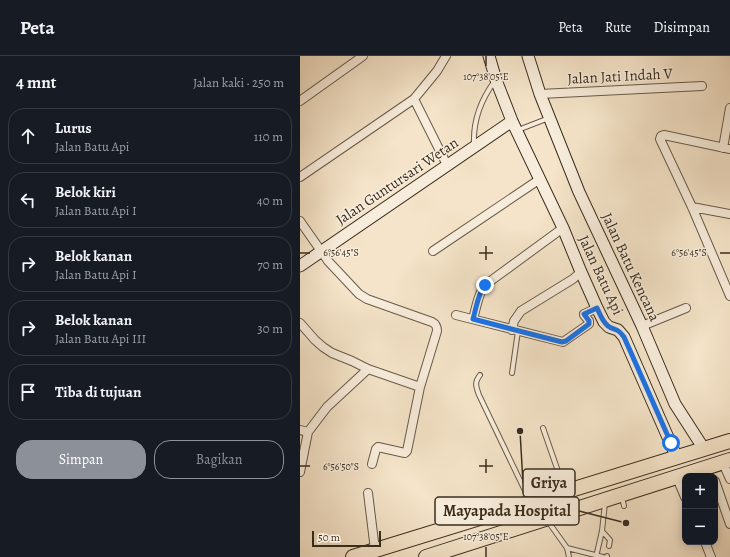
<!DOCTYPE html>
<html lang="id">
<head>
<meta charset="utf-8">
<style>
  :root { --surface:#171b24; --page:#20242c; --text:#f1f3f6; --muted:#9ea1a6; --line:#363941; --accent:#8c9099 }
  body { margin:0; font-family:Alegreya,serif; background:var(--page); color:var(--text) }
  .controls { position:absolute; right:12px; bottom:12px; display:grid; overflow:hidden; border-radius:8px; box-shadow:0 2px 10px #0003 }
  .controls button { width:36px; height:36px; display:grid; place-items:center; padding:0; border:0; border-bottom:1px solid var(--line); background:var(--surface); color:var(--text); font:20px sans-serif }
  .scale { position:absolute; left:12px; bottom:10px; width:69px; box-sizing:border-box; padding-left:4px; border:2px solid #392d1e; border-top:0; font-size:11px; line-height:14px; white-space:nowrap; color:#392d1e; -webkit-text-stroke:3px #f8eddc; paint-order:stroke }
  .stop { position:absolute; width:12px; height:12px; margin:-9px; border:3px solid #1a73e8; border-radius:50%; background:#fff }
  .stop.end { background:#1a73e8; border-color:#fff; box-shadow:0 1px 4px #0008 }
  .list { margin:0; padding:0; list-style:none }
  h2 { display:flex; justify-content:space-between; align-items:center; height:52px; margin:0; padding:0 16px; font-size:17px }
  h2 small { font-size:13px; font-weight:400; color:var(--muted) }
  .list li { display:grid; grid-template-columns:26px 1fr auto; gap:12px; align-items:center; box-sizing:border-box; height:56px; margin:0 8px 8px; padding:0 8px; border:1px solid var(--line); border-radius:16px }
  .list b { display:block; font-size:15px; white-space:nowrap }
  .list p { margin:0; font-size:13px; white-space:nowrap; color:var(--muted) }
  .list em { font-size:13px; font-style:normal; color:var(--muted) }
  .actions { display:flex; gap:8px; padding:12px 16px }
  .actions a { flex:1; padding:9px 0; border:1px solid var(--accent); border-radius:16px; text-align:center; font-size:14px; color:var(--accent) }
  .actions .main { background:var(--accent); color:#fff }
  .icon { flex:none; width:22px; height:22px; fill:none; stroke:currentColor; stroke-width:2; stroke-linecap:round; stroke-linejoin:round }
  .map { position:relative; flex:none; width:430px; height:501px; overflow:hidden }
  header { display:flex; align-items:center; gap:24px; box-sizing:border-box; height:56px; padding:0 20px; background:var(--surface); border-bottom:1px solid var(--line) }
  header strong { font-size:19px }
  nav { display:flex; gap:22px; margin-inline-start:auto; font-size:14px }
  main { display:flex }
  aside { flex:1; background:var(--surface) }
  .map>svg:first-child { display:block }
  .lines { fill:none; stroke-linecap:round; stroke-linejoin:round }
  .lane-casing { stroke:#685b49; stroke-width:6 }
  .street-casing { stroke:#685b49; stroke-width:10 }
  .secondary-casing { stroke:#392d1e; stroke-width:13 }
  .highway-casing { stroke:#392d1e; stroke-width:16 }
  .lane { stroke:#f8eddc; stroke-width:4 }
  .street { stroke:#f8eddc; stroke-width:8 }
  .secondary { stroke:#f8eddc; stroke-width:11 }
  .highway { stroke:#f5e4c9; stroke-width:14 }
  .route { stroke:#1a73e8; stroke-width:5 }
  .ticks { fill:none; stroke:#392d1e; stroke-width:1.5 }
  .labels { text-anchor:middle; dominant-baseline:central; stroke-width:3; stroke-linejoin:round; paint-order:stroke }
  .street-label { font-size:15px; fill:#392d1e; stroke:#f8eddc }
  .ticks-label { font-size:10px; text-anchor:middle; fill:#392d1e; stroke:#f8eddc; stroke-width:3; stroke-linejoin:round; paint-order:stroke }
  .leader { fill:none; stroke:#392d1e; stroke-width:1.5 }
  .callout-dot { fill:#392d1e; stroke:#f8eddc; stroke-width:1.5 }
  .callout { fill:#f8eddc; stroke:#392d1e; stroke-width:1.5 }
  .callout-label { font-size:16px; text-anchor:middle; font-weight:bold; fill:#392d1e }
</style>
</head>
<body>
<header>
<strong>Peta</strong>
<nav><a>Peta</a><a>Rute</a><a>Disimpan</a></nav>
</header>
<main>
<aside>
<h2>4 mnt<small>Jalan kaki · 250 m</small></h2>
<ul class="list">
<li><svg class="icon" aria-label="ahead" viewBox="0 0 24 24"><path d="M12 20V5M6 11l6-6 6 6"/></svg><div><b>Lurus</b><p>Jalan Batu Api</p></div><em>110 m</em></li>
<li><svg class="icon" aria-label="left" viewBox="0 0 24 24"><path d="M17 20v-9H6M10 6l-5 5 5 5"/></svg><div><b>Belok kiri</b><p>Jalan Batu Api I</p></div><em>40 m</em></li>
<li><svg class="icon" aria-label="right" viewBox="0 0 24 24"><path d="M7 20v-9h11M14 6l5 5-5 5"/></svg><div><b>Belok kanan</b><p>Jalan Batu Api I</p></div><em>70 m</em></li>
<li><svg class="icon" aria-label="right" viewBox="0 0 24 24"><path d="M7 20v-9h11M14 6l5 5-5 5"/></svg><div><b>Belok kanan</b><p>Jalan Batu Api III</p></div><em>30 m</em></li>
<li><svg class="icon" aria-label="arrive" viewBox="0 0 24 24"><path d="M6 21V4h12l-3 4 3 4H6"/></svg><div><b>Tiba di tujuan</b></div></li>
</ul>
<div class="actions"><a class="main">Simpan</a><a>Bagikan</a></div>
</aside>
<div class="map">
<svg width="430" height="501" viewBox="0 0 430 501">
  <rect width="100%" height="100%" fill="#f5e4c9"/>
  <filter id="stains"><feTurbulence type="fractalNoise" baseFrequency=".005" numOctaves="4"/><feColorMatrix values="0 0 0 0 .2 0 0 0 0 .09 0 0 0 0 .02 0 0 0 .5 -.17"/></filter>
  <radialGradient id="worn" r=".72"><stop offset=".6" stop-color="#630" stop-opacity="0"/><stop offset="1" stop-color="#630" stop-opacity=".3"/></radialGradient>
  <g class="lines">
    <defs>
      <path id="lane" d="M218,74L249,62
        M174,88C173,65 181,44 194,26
        M212,317L218,275
        M180,319C174,327 176,330 179,339L229,443
        M243,372L260,421L266,434
        M244,440L243,429L244,427L260,421
        M322,441L324,450
        M247,464L267,492L269,501
        M302,475L310,484L309,490
        M267,492L303,501
        M296,501L302,475L305,447
        M307,501V500"/>
      <path id="street" d="M240,38L402,30
        M114,43L147,109
        M0,45L63,0
        M423,92L430,52
        M430,93L364,79L361,80L360,83L392,151L430,240
        M0,121L114,43L137,15L146,0
        M392,151L430,158
        M0,165L28,205L59,238L67,243L132,266C136,268 137,270 137,275L120,331L107,395L105,397L78,391L76,393L72,408
        M133,195L240,123
        M156,259L263,286L289,268V265L284,259V258L297,252
        M173,263C176,253 178,237 185,229L263,172
        M0,267L15,284L23,291L32,297L52,305L68,313L120,331
        M342,270L386,252
        M212,274L214,265L221,255L273,223L281,216
        M0,374L8,376
        M423,407L430,423
        M0,416L8,376L27,351L68,313
        M377,422L385,441
        M415,425L430,468
        M68,437L75,494
        M405,486L411,501"/>
      <path id="secondary" d="M189,0L196,24L212,65L263,172L281,216L297,252L304,266L309,271L318,274L324,281L377,402
        M228,0L240,38L279,136L342,270L375,348L404,393
        M0,210L212,65"/>
      <path id="highway" d="M53,501L430,385
        M126,501L430,404"/>
    </defs>
    <!-- lane casing -->
    <use href="#lane" class="lane-casing"/>
    <!-- street casing -->
    <use href="#street" class="street-casing"/>
    <!-- secondary casing -->
    <use href="#secondary" class="secondary-casing"/>
    <!-- highway casing -->
    <use href="#highway" class="highway-casing"/>
    <!-- lane -->
    <use href="#lane" class="lane"/>
    <!-- street -->
    <use href="#street" class="street"/>
    <!-- secondary -->
    <use href="#secondary" class="secondary"/>
    <!-- highway -->
    <use href="#highway" class="highway"/>
  </g>
  <g class="lines">
    <!-- route -->
    <path class="route" d="M185,229C178,237 176,253 173,263L262,286L266,285L289,268V265L284,258L297,252C300,258 302,265 308,270C315,275 317,271 324,281L371,387"/>
  </g>
  <!-- ticks -->
  <path class="ticks" d="M186,0V10M186,190V204M0,197H10M179,197H193M420,197H430M186,403V417M0,410H10M179,410H193M186,491V501"/>
  <g class="labels">
    <!-- street labels -->
    <g class="street-label">
      <text transform="translate(320 20) rotate(-3)">Jalan Jati Indah V</text>
      <text transform="translate(97 125) rotate(-34)">Jalan Guntursari Wetan</text>
      <text transform="translate(331 211) rotate(65)">Jalan Batu Kencana</text>
      <text transform="translate(301 219) rotate(65)">Jalan Batu Api</text>
    </g>
  </g>
  <g class="ticks-label">
    <text x="186" y="24">107°38'05"E</text>
    <text x="41" y="200">6°56'45"S</text>
    <text x="389" y="200">6°56'45"S</text>
    <text x="41" y="414">6°56'50"S</text>
    <text x="186" y="484">107°38'05"E</text>
  </g>
  <!-- callouts -->
  <path class="leader" d="M220 375L223 427M326 467L279 455"/>
  <g class="callout-dot">
    <circle cx="220" cy="375" r="4"/>
    <circle cx="326" cy="467" r="4"/>
  </g>
  <g class="callout">
    <rect x="223" y="413" width="52" height="28" rx="4"/>
    <rect x="135" y="441" width="144" height="28" rx="4"/>
  </g>
  <g class="callout-label">
    <text x="249" y="432">Griya</text>
    <text x="207" y="460">Mayapada Hospital</text>
  </g>
  <rect width="100%" height="100%" filter="url(#stains)"/>
  <rect width="100%" height="100%" fill="url(#worn)"/>
</svg>
<div class="controls">
<button>+</button>
<button>−</button>
</div>
<div class="scale">50 m</div>
<div class="stop" style="left:371px;top:387px"></div>
<div class="stop end" style="left:185px;top:229px"></div>
</div>
</main>
</body>
</html>
